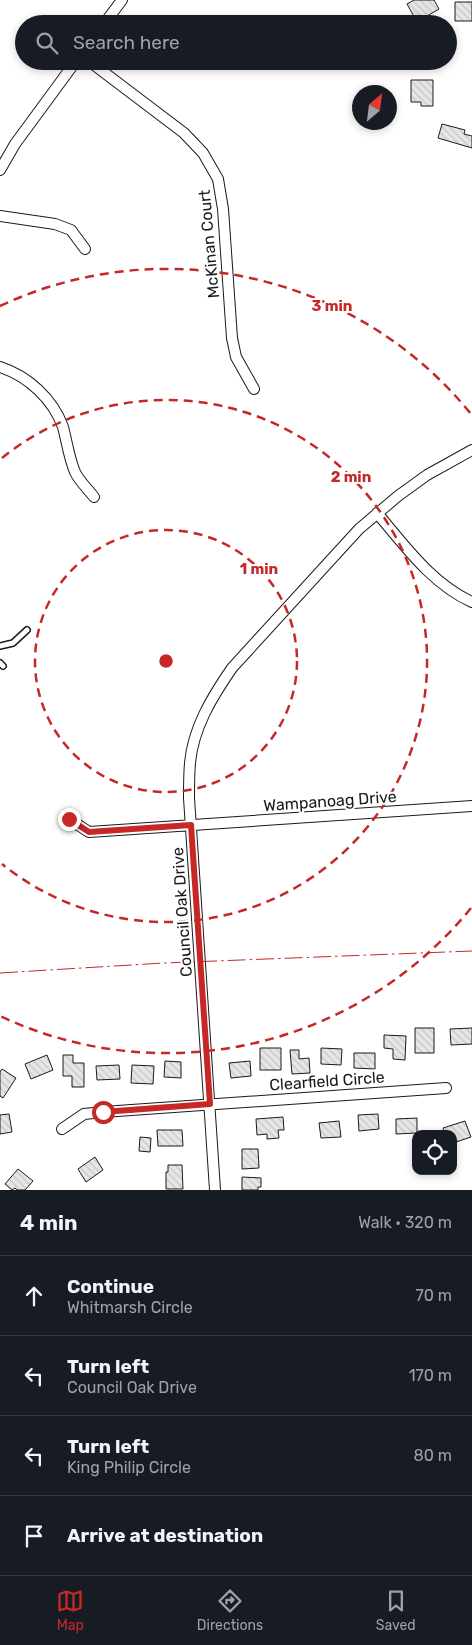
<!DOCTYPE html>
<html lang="en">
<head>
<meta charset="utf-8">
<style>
  :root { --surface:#171b24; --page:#242831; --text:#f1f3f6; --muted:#9ea1a6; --line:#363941; --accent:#c62828 }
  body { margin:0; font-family:Rubik,sans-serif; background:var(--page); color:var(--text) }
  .controls { position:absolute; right:15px; bottom:15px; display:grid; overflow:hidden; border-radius:10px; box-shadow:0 2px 8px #0003 }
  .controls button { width:45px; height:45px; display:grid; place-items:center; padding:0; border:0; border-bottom:1px solid var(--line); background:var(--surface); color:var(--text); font:25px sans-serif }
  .compass { position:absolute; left:352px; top:85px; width:45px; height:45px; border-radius:50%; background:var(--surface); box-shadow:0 2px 8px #0003; rotate:28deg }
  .stop { position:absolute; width:15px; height:15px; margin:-11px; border:4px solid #c62828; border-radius:50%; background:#fff }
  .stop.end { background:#c62828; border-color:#fff; box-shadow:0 1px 5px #0008 }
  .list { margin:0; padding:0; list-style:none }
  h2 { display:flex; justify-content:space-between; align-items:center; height:65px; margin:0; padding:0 20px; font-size:21px }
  h2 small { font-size:16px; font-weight:400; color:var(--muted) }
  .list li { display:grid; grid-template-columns:32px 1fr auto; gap:15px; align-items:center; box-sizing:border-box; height:80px; padding:0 20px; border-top:1px solid var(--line) }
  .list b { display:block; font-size:19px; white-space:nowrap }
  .list p { margin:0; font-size:16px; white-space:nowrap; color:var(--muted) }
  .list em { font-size:16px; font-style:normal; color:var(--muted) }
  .icon { flex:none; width:28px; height:28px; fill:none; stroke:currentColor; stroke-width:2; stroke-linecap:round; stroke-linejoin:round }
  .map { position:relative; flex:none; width:472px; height:1190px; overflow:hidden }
  .search { position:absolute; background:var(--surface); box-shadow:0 2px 8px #0003; left:15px; right:15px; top:15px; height:55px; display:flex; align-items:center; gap:12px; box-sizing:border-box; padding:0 18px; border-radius:28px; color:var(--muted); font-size:19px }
  .sheet { height:385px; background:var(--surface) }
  nav { display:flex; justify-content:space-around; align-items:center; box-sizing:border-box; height:70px; border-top:1px solid var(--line); background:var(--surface); font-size:14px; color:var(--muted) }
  nav a { display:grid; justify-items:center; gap:2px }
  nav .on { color:var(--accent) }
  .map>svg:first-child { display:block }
  .building { fill:url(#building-back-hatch); stroke:#1a1a1a }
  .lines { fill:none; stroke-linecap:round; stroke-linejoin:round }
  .lane-casing { stroke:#1a1a1a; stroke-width:8 }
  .street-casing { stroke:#1a1a1a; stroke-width:12 }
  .lane { stroke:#fff; stroke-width:5 }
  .street { stroke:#fff; stroke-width:10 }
  .power { stroke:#c62828; stroke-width:1; stroke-dasharray:18 4 2.5 4; stroke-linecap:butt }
  .route { stroke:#c62828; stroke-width:6 }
  .ring { fill:none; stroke:#c62828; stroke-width:2.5; stroke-dasharray:9 6 }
  .labels { text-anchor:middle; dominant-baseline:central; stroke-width:4; stroke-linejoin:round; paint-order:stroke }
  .street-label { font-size:16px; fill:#1a1a1a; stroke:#fff }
  .centre { fill:#c62828; stroke:#fff; stroke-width:2.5 }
  .ring-label { font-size:15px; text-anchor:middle; font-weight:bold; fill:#c62828; stroke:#fff; stroke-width:4; stroke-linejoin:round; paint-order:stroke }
</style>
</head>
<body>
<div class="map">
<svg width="472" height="1190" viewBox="0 0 472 1190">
  <defs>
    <pattern id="building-back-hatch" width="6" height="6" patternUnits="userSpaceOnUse" patternTransform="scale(1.25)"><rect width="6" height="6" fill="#e6e6e6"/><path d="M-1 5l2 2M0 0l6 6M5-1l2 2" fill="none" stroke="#c5c5c5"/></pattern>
  </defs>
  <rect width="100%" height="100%" fill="#fff"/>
  <!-- building -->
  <path class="building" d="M414,0H434L439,9L417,22L407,4Z
    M455,2H472V21H455Z
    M411,80H433V106H421V102H411Z
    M442,124L465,130L464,134L472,136V148L438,138Z
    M415,1028H434V1053H415Z
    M472,1028V1044L451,1045L450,1029Z
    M384,1035L406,1036L405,1060L393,1059V1049L384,1048Z
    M260,1048H281V1070H260Z
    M321,1048L342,1049L341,1065L321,1064Z
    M290,1050H299V1059L309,1058L310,1073L292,1074Z
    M354,1053H375V1069L354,1068Z
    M47,1055L53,1070L31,1079L25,1064Z
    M63,1055H73V1063H84V1087H72V1076H63Z
    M165,1061L181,1062V1078L164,1077Z
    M250,1061L251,1076L231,1078L229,1063Z
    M119,1065L120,1079L97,1080L96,1066Z
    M132,1065L154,1066L153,1084L131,1083Z
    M2,1069L16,1078L3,1098L0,1096V1072Z
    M9,1114L12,1132L0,1134V1115Z
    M378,1114L379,1129L359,1131L358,1115Z
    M283,1117L284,1130H278L279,1138L267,1139V1134L257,1135L256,1119Z
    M417,1118V1133L396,1134V1119Z
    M339,1121L341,1137L321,1138L319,1123Z
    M465,1121L471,1137L453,1143V1134H445L443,1128Z
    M157,1130H182L183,1146H158Z
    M140,1137L151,1138L150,1152L139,1151Z
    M242,1149H258L259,1168L242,1169Z
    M95,1157L103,1170L86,1182L78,1169Z
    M168,1165H182L183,1189H166V1172H168Z
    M18,1169L33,1181L25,1190H17L15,1188L12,1190L5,1184Z
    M242,1177L261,1178V1187H258V1190H242Z"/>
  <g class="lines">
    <defs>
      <path id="lane" d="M0,646L13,643L27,630
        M0,663L3,666"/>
      <path id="street" d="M104,24L122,0
        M89,61L184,133L203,153L218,179L223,209L232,338L236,357L254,389
        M0,170L15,144L76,61
        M0,216L55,224L71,230L85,249
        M0,367C28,376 53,399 63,427C67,442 69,458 75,472C79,481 88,489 94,497
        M377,513C405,546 432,584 472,602
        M69,819L89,832L472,806
        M62,1129L84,1114L103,1112L446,1088
        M215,1190L189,798C189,786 189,774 190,763C193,728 212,697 232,668L359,529L398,496L427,475L472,450"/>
    </defs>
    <!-- lane casing -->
    <use href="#lane" class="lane-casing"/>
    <!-- street casing -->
    <use href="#street" class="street-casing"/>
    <!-- lane -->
    <use href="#lane" class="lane"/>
    <!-- street -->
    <use href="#street" class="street"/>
    <!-- power -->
    <path class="power" d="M0,973L164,963L472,951"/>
  </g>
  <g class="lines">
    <!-- route -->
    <path class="route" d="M69,819L89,832L191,825L210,1104L103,1112"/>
  </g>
  <!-- distance rings -->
  <g class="ring">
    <circle cx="166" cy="661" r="131"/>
    <path d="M2 458A261 261 0 1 1 2 864"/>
    <path d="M471 908A392 392 0 0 1 0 1016M0 306A392 392 0 0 1 471 414"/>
  </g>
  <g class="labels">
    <!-- street labels -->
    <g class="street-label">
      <text transform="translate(209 244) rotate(-95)">McKinan Court</text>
      <text transform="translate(330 801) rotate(-4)">Wampanoag Drive</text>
      <text transform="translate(182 912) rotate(-94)">Council Oak Drive</text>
      <text transform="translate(327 1081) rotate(-4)">Clearfield Circle</text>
    </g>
  </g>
  <circle cx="166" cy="661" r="8" class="centre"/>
  <g class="ring-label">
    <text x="332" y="311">3 min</text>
    <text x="351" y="482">2 min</text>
    <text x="259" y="574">1 min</text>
  </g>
</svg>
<div class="controls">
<button><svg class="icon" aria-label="locate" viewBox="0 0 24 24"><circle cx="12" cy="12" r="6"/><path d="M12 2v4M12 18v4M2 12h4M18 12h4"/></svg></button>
</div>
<svg class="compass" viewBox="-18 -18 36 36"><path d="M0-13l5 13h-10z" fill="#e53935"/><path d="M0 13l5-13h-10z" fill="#9ea1a6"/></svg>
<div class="stop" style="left:103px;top:1112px"></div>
<div class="stop end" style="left:69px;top:819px"></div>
<div class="search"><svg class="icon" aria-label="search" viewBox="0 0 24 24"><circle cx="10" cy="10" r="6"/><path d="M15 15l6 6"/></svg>Search here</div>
</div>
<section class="sheet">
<h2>4 min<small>Walk · 320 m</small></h2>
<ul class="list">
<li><svg class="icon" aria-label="ahead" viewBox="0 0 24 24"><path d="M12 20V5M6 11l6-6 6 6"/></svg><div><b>Continue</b><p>Whitmarsh Circle</p></div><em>70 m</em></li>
<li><svg class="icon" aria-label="left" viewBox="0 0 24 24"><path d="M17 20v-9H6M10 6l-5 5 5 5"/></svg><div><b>Turn left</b><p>Council Oak Drive</p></div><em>170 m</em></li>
<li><svg class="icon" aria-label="left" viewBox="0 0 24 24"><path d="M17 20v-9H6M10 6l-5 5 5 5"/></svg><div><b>Turn left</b><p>King Philip Circle</p></div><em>80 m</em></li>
<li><svg class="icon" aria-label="arrive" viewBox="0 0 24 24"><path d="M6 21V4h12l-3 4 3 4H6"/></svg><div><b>Arrive at destination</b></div></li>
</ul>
</section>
<nav>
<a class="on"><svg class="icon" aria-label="map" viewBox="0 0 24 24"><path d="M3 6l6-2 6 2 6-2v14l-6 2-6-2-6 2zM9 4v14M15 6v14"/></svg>Map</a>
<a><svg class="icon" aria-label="directions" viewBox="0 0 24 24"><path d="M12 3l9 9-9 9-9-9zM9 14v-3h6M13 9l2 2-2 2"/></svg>Directions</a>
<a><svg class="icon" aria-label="saved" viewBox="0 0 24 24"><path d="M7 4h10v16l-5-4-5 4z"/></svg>Saved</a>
</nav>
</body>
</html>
